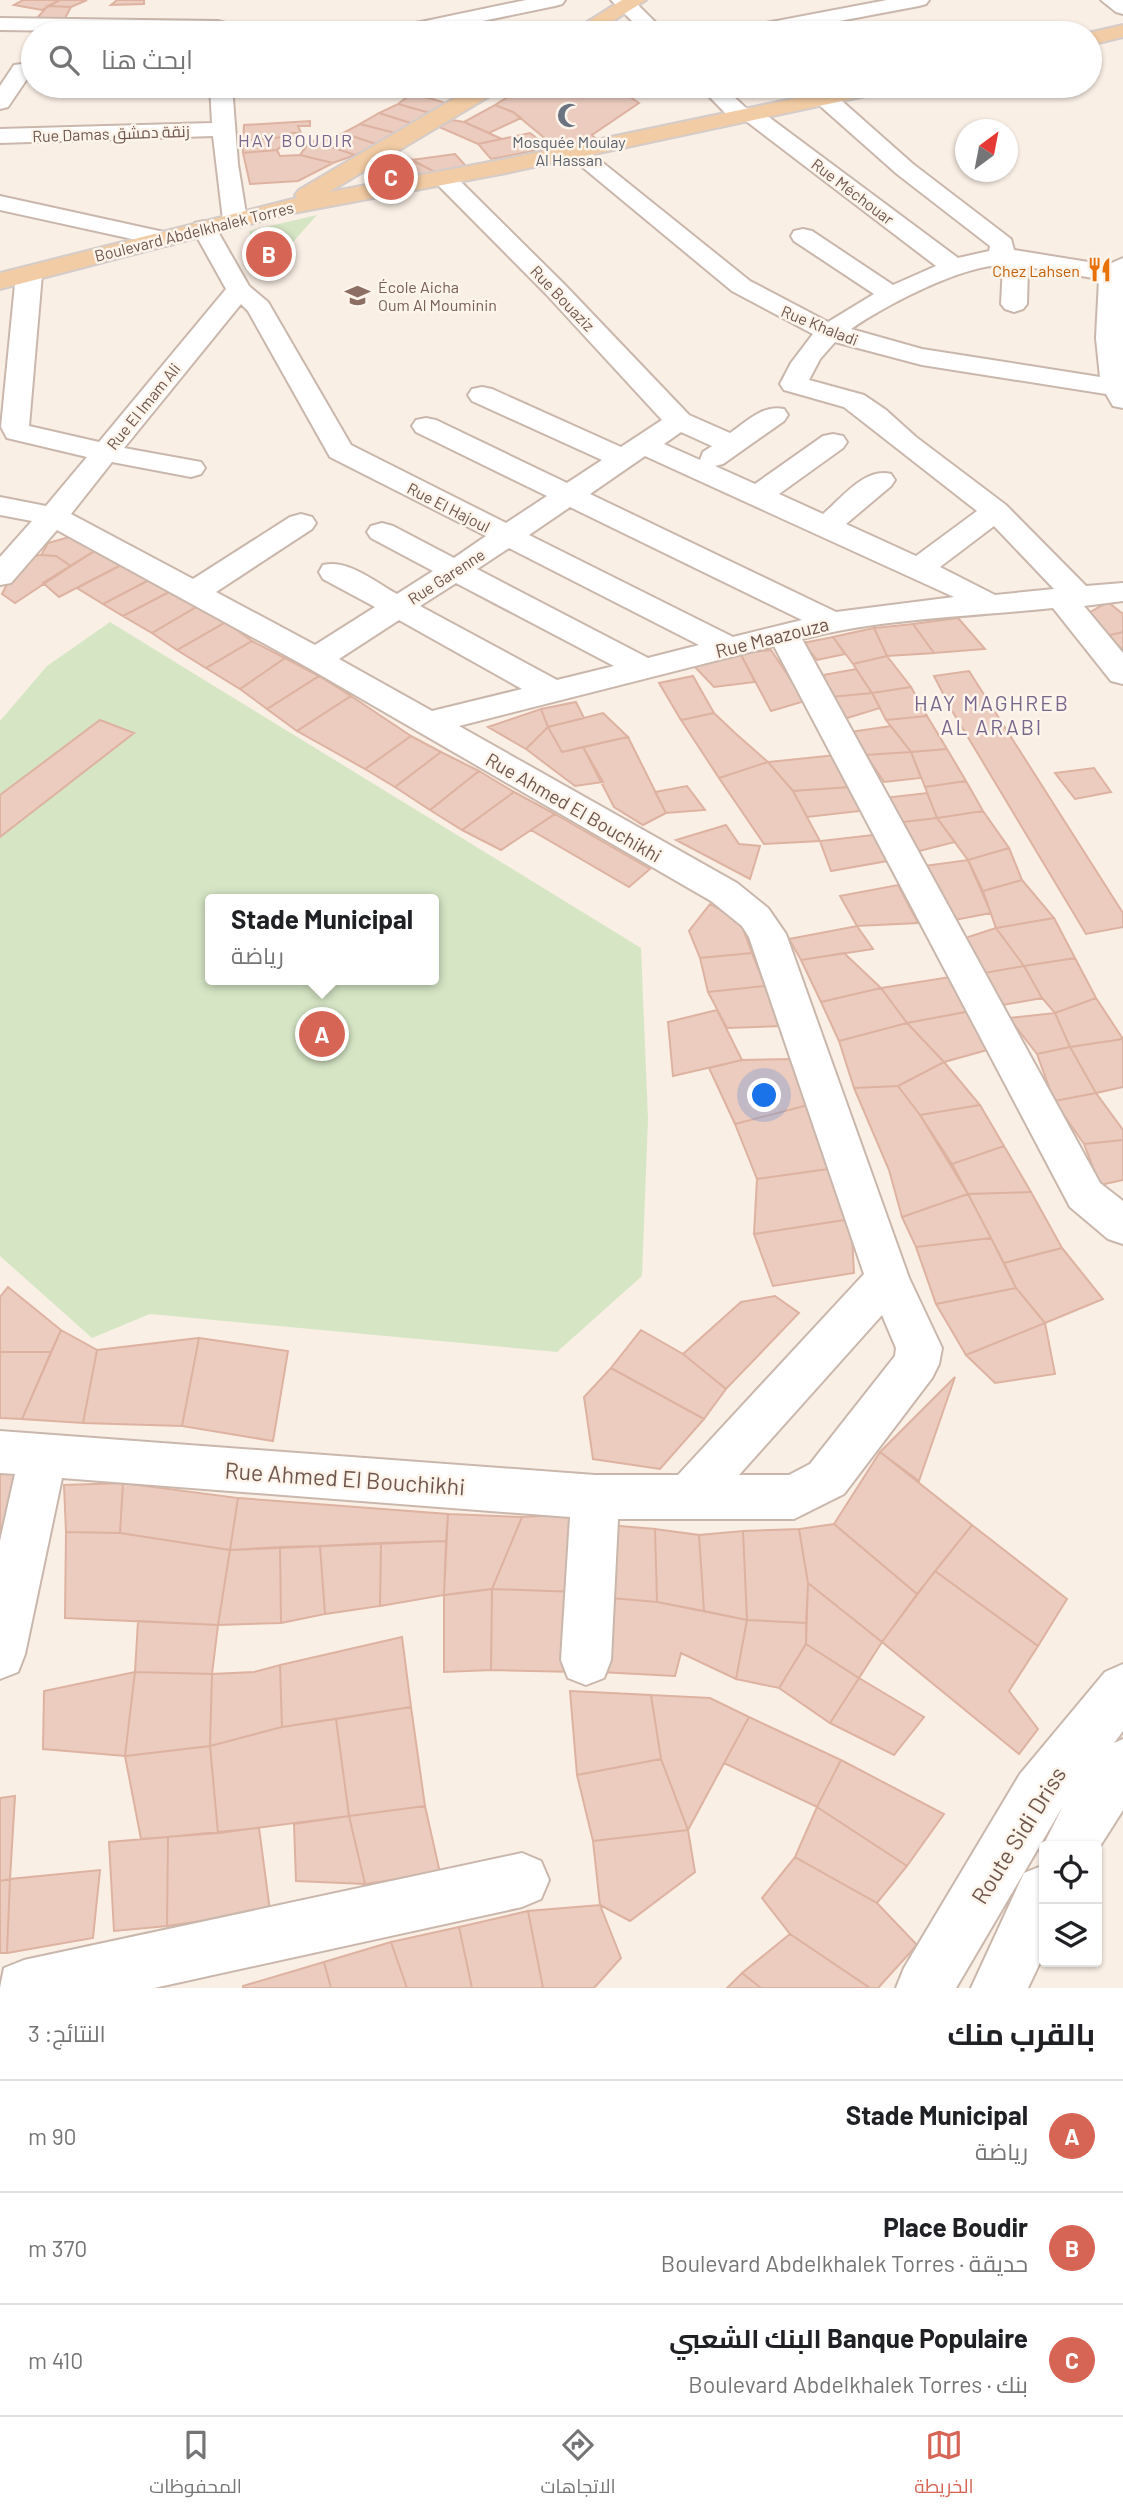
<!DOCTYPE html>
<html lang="ar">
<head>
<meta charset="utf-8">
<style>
  :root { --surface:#fff; --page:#f6f6f6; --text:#202124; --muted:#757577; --line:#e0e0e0; --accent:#d76556 }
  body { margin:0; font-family:Barlow,Cairo,sans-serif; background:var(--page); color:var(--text); direction:rtl }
  .controls { position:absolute; right:21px; bottom:21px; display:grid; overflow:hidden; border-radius:7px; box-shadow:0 2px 5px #0004 }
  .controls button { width:63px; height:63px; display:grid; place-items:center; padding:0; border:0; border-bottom:2px solid var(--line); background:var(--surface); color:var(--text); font:35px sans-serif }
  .compass { position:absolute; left:955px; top:119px; width:63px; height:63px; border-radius:50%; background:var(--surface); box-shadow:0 2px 5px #0004; rotate:32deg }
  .you { position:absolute; left:765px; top:1096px; width:24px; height:24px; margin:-18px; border:5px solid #fff; border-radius:50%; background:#1a73e8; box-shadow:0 0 0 10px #1a73e833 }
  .badge { display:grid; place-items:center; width:46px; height:46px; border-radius:50%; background:var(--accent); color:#fff; font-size:23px; font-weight:700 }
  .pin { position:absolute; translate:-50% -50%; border:4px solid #fff; box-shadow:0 2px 7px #0006 }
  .popup { position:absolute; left:205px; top:894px; width:234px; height:91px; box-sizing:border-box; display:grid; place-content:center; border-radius:7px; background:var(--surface); filter:drop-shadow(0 2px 5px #0005); font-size:23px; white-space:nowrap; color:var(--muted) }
  .popup b { font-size:26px; color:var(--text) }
  .popup::after { content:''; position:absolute; left:50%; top:100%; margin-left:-14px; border:14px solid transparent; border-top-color:var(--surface) }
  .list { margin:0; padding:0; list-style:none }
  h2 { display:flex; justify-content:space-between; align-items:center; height:91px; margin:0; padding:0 28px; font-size:30px }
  h2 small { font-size:23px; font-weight:400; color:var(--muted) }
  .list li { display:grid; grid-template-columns:46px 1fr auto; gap:21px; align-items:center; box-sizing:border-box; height:112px; padding:0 28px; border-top:2px solid var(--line) }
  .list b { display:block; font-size:26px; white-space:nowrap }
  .list p { margin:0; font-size:23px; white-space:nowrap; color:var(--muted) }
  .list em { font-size:23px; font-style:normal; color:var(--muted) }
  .icon { flex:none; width:38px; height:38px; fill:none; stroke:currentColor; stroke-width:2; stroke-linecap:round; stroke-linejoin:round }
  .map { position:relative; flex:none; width:1123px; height:1988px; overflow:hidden; direction:ltr }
  .search { position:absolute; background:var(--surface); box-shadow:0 2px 5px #0004; left:21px; right:21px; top:21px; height:77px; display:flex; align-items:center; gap:18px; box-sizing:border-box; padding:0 24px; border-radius:38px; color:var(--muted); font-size:26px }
  .sheet { height:427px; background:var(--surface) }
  nav { display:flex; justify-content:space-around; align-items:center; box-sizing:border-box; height:98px; border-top:2px solid var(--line); background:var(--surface); font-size:19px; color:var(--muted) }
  nav a { display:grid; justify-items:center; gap:4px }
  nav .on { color:var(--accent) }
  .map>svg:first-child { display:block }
  .green { fill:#d6e6c5; fill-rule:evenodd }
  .building { fill:#ecccbf; stroke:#ddb2a1; stroke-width:2 }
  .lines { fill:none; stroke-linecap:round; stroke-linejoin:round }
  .minor-casing { stroke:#cab7ac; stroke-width:4 }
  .major-casing { stroke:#d4ccca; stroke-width:4 }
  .minor { fill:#fff; fill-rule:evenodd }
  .major { fill:#f2cca4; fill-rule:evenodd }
  .labels { text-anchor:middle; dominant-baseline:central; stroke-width:5; stroke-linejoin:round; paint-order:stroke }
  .far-street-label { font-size:16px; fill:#70564d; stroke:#fdf4eb }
  .far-worship-label { font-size:16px; fill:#5b616d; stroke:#fdf4eb }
  .far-food-label { font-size:16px; fill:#c56008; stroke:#fdf4eb; text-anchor:end }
  .far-education-label { font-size:16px; fill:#785e54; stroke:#fdf4eb; text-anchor:start }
  .far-neighbourhood-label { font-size:18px; letter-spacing:2px; fill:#7a658c; stroke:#fdf4eb }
  .street-label { font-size:19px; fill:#70564d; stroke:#fdf4eb }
  .neighbourhood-label { font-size:21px; letter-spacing:2px; fill:#7a658c; stroke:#fdf4eb }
  .near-street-label { font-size:23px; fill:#70564d; stroke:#fdf4eb }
</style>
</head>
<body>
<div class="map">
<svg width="1123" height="1988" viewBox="0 0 1123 1988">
  <rect width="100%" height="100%" fill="#faefe5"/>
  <!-- green -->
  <path class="green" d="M317,215L261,278L249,231Z
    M110,622L641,948L648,1119L642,1276L557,1352L150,1314L92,1338L0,1256V721L47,666ZM210,899H434V980H210Z"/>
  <!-- building -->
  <path class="building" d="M23,0H60L42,10L14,5Z
    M60,0H87L71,7L48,6Z
    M117,0H144V4L111,5Z
    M48,6L71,7L65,18L36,19Z
    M525,86H614L639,103L592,135L599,142L559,150L513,112L495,105Z
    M412,93L449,104L430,113L398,104Z
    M398,104L430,113L414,124L379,113Z
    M495,105L513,112L521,118L489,133L464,122Z
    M379,113L414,124L399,134L360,124Z
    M452,120L464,122L502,139L478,144L439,127Z
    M310,121V126H298L301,133H290L293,136L243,141L244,125Z
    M360,124L399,134L379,145L343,133Z
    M343,133L379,145L355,155L320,143Z
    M530,133L550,148L491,159L478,144Z
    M293,136L277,150L243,153V141Z
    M311,140L320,143L355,155L333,163L300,155Z
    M277,150L280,156L300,155L333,163L298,181L250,184L243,153Z
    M455,154L466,166L435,172L411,160Z
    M403,155L435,172L390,181L374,169Z
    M69,537L96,550L71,566L56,556L41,555L48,543Z
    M96,550L123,564L59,597L43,583Z
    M41,555L56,556L71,566L15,603L2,594L12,575L30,556Z
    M123,564L151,579L103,604L77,588Z
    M151,579L173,590L123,616L103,604Z
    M173,590L198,606L152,633L123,616Z
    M1108,602L1123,614V632L1106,636L1085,615Z
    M198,606L226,622L177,650L152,633Z
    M958,618L985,649L934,653L913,624Z
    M226,622L252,641L206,668L177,650Z
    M913,624L934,653L887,656L874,628Z
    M874,628L887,656L853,664L833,637Z
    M1123,632V650L1106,636Z
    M833,637L845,654L817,660L803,643Z
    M252,641L285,658L240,689L206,668Z
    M771,650L805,701L771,711L740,653Z
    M740,653L755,682L714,687L694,666Z
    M887,656L911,687L872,693L853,664Z
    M285,658L319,676L267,709L240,689Z
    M856,669L872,693L831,697L818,676Z
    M969,671L1123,913V927L1086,934L951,709L934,676Z
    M319,676L351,696L297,731L267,709Z
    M693,676L714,713L681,720L659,683Z
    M911,687L927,716L886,720L872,693Z
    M872,693L880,708L844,719L831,697Z
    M351,696L411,736L365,769L297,731Z
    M576,702L584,718L548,727L541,709Z
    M541,709L548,727L526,749L488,727Z
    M603,713L628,737L562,752L548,727Z
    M714,713L735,733L768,762L719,778L681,720Z
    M927,716L947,749L911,752L886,720Z
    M100,720L134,733L0,837V795Z
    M891,726L911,752L866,755L850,732Z
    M548,727L562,752L583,747L603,782L575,786L526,749Z
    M411,736L441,752L395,787L365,769Z
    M628,737L666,813L643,825L614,807L583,747Z
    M947,749L966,781L925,787L911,752Z
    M441,752L479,771L430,810L395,787Z
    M911,752L921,778L884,782L866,755Z
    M836,755L850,787L793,791L768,762Z
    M768,762L793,791L820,841L764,844L719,778Z
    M1094,768L1111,792L1075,799L1055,773Z
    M479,771L514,792L462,830L430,810Z
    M966,781L983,811L937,818L925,787Z
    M687,786L705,810L666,813L655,792Z
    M850,787L860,811L807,817L793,791Z
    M514,792L555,814L501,850L462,830Z
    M927,793L937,818L903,822L884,798Z
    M983,811L1009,848L968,860L937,818Z
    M555,814L650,869L629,887L531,830Z
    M937,818L955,842L919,851L903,822Z
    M726,825L739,844L760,846L750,879L676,840Z
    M873,835L893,860L831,871L820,841Z
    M1009,848L1022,880L983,891L968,860Z
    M968,860L991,913L955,920L924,866Z
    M1022,880L1054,918L996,928L983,891Z
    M898,885L918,923L857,926L840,896Z
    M710,904L740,921L752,953L700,958L689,931Z
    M1054,918L1075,958L1024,966L996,928Z
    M857,926L873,949L801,960L789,939Z
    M996,928L1024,966L984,973L965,938Z
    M752,953L765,986L708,992L700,958Z
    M844,953L881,988L821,1002L801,960Z
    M1075,958L1096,998L1055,1013L1042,998L1024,966Z
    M1024,966L1042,998L1003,1005L984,973Z
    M950,977L971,1011L907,1023L881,988Z
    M765,986L781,1026L727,1028L708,992Z
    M881,988L907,1023L839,1041L821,1002Z
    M1096,998L1123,1039L1070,1047L1055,1013Z
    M717,1010L742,1060L673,1076L668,1022Z
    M971,1011L987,1050L944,1062L907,1023Z
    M1055,1013L1070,1047L1037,1054L1009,1018Z
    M907,1023L944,1062L898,1086L854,1088L839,1041Z
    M1123,1039V1087L1096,1093L1070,1047Z
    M1070,1047L1096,1093L1054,1101L1037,1054Z
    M794,1059L808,1105L735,1124L709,1068L742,1060Z
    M944,1062L980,1105L920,1115L898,1086Z
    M898,1086L920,1115L968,1194L902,1217L889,1170L854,1088Z
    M1096,1093L1123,1130V1140L1084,1144L1054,1101Z
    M808,1105L828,1169L757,1179L735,1124Z
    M980,1105L1004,1146L952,1164L920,1115Z
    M1123,1140V1180L1100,1185L1084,1144Z
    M1004,1146L1031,1192L968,1194L952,1164Z
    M828,1169L851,1219L754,1234L757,1179Z
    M1031,1192L1062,1248L1004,1263L968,1194Z
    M968,1194L991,1238L916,1247L902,1217Z
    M851,1219L854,1273L773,1286L754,1234Z
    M991,1238L1016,1288L936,1304L916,1247Z
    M1062,1248L1103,1299L1045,1323L1016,1288L1004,1263Z
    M8,1287L61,1330L51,1352H0V1297Z
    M1016,1288L1045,1323L966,1355L936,1304Z
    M775,1296L799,1313L726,1389L683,1354L741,1302Z
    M1045,1323L1055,1374L995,1383L966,1355Z
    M61,1330L97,1350L83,1423L22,1419Z
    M641,1330L683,1354L726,1389L704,1419L611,1368Z
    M199,1338L288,1351L273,1441L182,1426Z
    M199,1338L182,1426L83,1423L97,1350Z
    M0,1352H51L22,1419L0,1418Z
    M611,1368L704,1419L660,1469L593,1459L584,1397Z
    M955,1377L919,1481L880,1452Z
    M880,1452L972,1525L917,1594L834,1524Z
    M0,1474H16L0,1545Z
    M123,1483L238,1498L230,1550L120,1533Z
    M123,1483L120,1533L66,1532L64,1485Z
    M238,1498L448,1514L446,1541L230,1550Z
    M448,1514L522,1517L492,1589L444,1595Z
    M579,1514L577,1592L492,1589L522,1517Z
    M834,1524L917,1594L882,1642L808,1583L799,1529Z
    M608,1525L655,1529L657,1602L611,1598Z
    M972,1525L1067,1599L1038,1646L935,1571Z
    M655,1529L699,1535L704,1611L657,1602Z
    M799,1529L808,1583L806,1623L747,1620L743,1531Z
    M743,1531L747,1620L704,1611L699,1535Z
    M66,1532L120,1533L230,1550L218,1625L65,1618Z
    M446,1541L444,1595L380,1606L381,1543Z
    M381,1543L380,1606L325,1614L320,1546Z
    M320,1546L325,1614L281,1623L280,1547Z
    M280,1547L281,1623L218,1625L230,1550Z
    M935,1571L1038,1646L1009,1691L1038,1729L1019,1754L882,1642Z
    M808,1583L882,1642L859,1678L806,1644Z
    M492,1589L577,1592L576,1672L491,1670Z
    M492,1589L491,1670L444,1672V1595Z
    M611,1598L657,1602L747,1620L736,1679L681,1653L675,1676L600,1672Z
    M747,1620L806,1623V1644L779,1688L736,1679Z
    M138,1621L218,1625L212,1674L135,1672Z
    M402,1637L411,1707L282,1727L280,1665Z
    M806,1644L859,1678L830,1723L779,1688Z
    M280,1665L282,1727L210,1746L212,1674L254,1672Z
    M135,1672L212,1674L210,1746L125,1756Z
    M135,1672L125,1756L43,1749L44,1691Z
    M859,1678L924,1717L894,1755L830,1723Z
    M570,1691L651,1695L661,1759L577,1775Z
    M651,1695L710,1698L749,1717L688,1830L661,1759Z
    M411,1707L425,1806L349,1816L336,1719Z
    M749,1717L841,1760L817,1807L724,1763Z
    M336,1719L349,1816L218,1833L210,1746L282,1727Z
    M210,1746L218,1833L141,1839L125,1756Z
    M661,1759L688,1830L593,1841L577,1775Z
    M841,1760L944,1814L907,1866L817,1807Z
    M15,1796L10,1879L0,1881V1798Z
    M425,1806L440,1873L365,1884L349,1816Z
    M817,1807L907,1866L877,1903L795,1857Z
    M349,1816L365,1884L296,1881L294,1824Z
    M259,1828L270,1911L167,1926L168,1837Z
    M688,1830L695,1872L630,1921L600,1905L593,1841Z
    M168,1837L167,1926L114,1931L109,1842Z
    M795,1857L877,1903L917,1945L878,1988H870L790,1934L762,1898Z
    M100,1870L93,1938L7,1953L10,1879Z
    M10,1879L7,1953H0V1881Z
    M600,1905L621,1958L594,1988H543L528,1911Z
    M528,1911L543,1988H472L459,1927Z
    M459,1927L472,1988H407L391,1942Z
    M790,1934L870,1988H761L742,1973Z
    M391,1942L407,1988H331L324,1962Z
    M324,1962L331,1988H243V1986Z
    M742,1973L761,1988H727Z"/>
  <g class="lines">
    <defs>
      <path id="minor" d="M526,0H565L562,4L555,6L425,33H387L390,29L397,27Z
        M611,0H633L666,33H644Z
        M887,0H929L926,4L919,6L776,33H735L738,29L745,27Z
        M1101,0H1123V14L1116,12Z
        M0,18L218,21L225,23L228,27L225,31L218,33L0,30Z
        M22,64L30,65L33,70L8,107L0,109V86L14,65Z
        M210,86H232L238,164L247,220L244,225L235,227L226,225L223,220L213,136L0,143V129L212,123Z
        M699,86H722L746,108L758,109L958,258L989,251L990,246L897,174L818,104L815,99L818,94H834L913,164L1011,239L1014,250L1107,265L1123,258V408L1113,406L1106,394L922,365L835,342L820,359L809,380L864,395L886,410L916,437L1006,505L1086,586L1123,583V601L1084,606L1123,653V684L1111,681L1053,608C969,617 884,618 802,639L1100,1183L1123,1201V1244L1108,1239L1070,1207L774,646L459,726L737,883L768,908L786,934L909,1278L942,1348L939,1364L932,1378L844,1494L794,1519H618L611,1660L604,1678L586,1685L568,1678L561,1660L570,1517L62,1478L25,1654L18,1672L0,1679V1541L15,1474L0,1473V1431L595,1475H678L864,1274L749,937L742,926L711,901L305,666L57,530L11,583L0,585V557L32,521L0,515V497L46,506L87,457L7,438L1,427L16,274L20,269L29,266L38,269L42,274L29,426L99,442L226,289L192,228L195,223L204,221L213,223L249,286L268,302L351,445L506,523L547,496L416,432L412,426L416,420L426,418L436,420L567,483L602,460L472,401L468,395L472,389L482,387L492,389L621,447L662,420L546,294L436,183L432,178L436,173H452L564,284L689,415L730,433C746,422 763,404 784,409L788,415L784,421L723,464L715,466L755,484L823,436L833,434L843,436L847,442L843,448L779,494L823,514C842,498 865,467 891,474L895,480L891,486L846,524L916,556L977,511L844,407L784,390L780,384L791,363L813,334L732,291L563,151L566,146H582L750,281L828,322L874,294L794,241L791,236L794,231L803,229L812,231L893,285L936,266L746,121H733ZM1003,265L1001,304L1005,309L1014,312L1023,309L1027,304L1028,267L1099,279L1096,338L1100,377L922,349L851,329C886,305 962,265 1003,265ZM241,304L248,311L330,457L486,536L454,558L393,526L382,523L371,526L367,532L371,538L433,571L397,594C375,582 348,559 323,565L319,572L323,579L375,607L315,645L216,592L312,529L316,523L312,517L301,514L290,517L193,579L71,514L112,462L191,477L201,474L205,468L201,462L124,448ZM681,432L712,446L703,452L700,460L664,444ZM645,456L954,597L836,612L590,494ZM570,507L802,620L733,637L529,535ZM994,526L1054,589L995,595L940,567ZM509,548L699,645L648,658L477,569ZM456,583L614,666L557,680L420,606ZM399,620L522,689L432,711L339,659ZM882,1315L896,1348L895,1356L810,1464L789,1475H739Z
        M0,196L164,232L173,234L176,239L173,244L164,246L0,210Z
        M1123,1664V1731L1114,1743L1123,1739V1810L1097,1851V1846H1044V1849L1043,1846L1063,1806L956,1988H896L904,1968L1020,1774L1105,1672Z
        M522,1853L541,1861L549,1880L541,1899L522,1907L154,1988H0L4,1968L24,1960Z
        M1044,1865V1954L1028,1988H971L1024,1873Z"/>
      <path id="major" d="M622,0H646L594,33H570Z
        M1123,25V37L1090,45L1088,33Z
        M475,86H501L498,91L329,192L506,159L854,86H895L892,91L884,92L506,173L288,214L0,289V273L297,198L295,195L299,190Z"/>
    </defs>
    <!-- minor casing -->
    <use href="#minor" class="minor-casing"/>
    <!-- major casing -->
    <use href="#major" class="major-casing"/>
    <!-- minor -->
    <use href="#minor" class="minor"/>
    <!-- major -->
    <use href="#major" class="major"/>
  </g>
  <!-- icons -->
  <defs>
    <symbol id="mosque-bare" viewBox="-9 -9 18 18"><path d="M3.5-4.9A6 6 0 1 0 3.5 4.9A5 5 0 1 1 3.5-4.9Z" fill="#6b7280" stroke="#fdf4eb" stroke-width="2.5" paint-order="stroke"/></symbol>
    <symbol id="restaurant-bare" viewBox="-9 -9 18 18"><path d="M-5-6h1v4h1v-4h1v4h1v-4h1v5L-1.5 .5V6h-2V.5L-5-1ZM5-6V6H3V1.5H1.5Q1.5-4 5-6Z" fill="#e8710a" stroke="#fdf4eb" stroke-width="2.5" paint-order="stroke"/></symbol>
    <symbol id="school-bare" viewBox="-9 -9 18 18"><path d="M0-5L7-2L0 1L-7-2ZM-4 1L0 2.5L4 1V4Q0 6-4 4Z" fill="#8d6e63" stroke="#fdf4eb" stroke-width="2.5" paint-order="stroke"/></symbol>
  </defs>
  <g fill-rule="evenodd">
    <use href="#mosque-bare" x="552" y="98" width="35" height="35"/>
    <use href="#restaurant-bare" x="1082" y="252" width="35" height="35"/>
    <use href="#school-bare" x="340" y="278" width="35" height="35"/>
  </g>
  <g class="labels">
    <!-- far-street labels -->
    <g class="far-street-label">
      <text transform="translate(111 133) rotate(-2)">Rue Damas زنقة دمشق</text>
      <text transform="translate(853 191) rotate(37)">Rue Méchouar</text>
      <text transform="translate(194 231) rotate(-14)">Boulevard Abdelkhalek Torres</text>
      <text transform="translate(563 298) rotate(46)">Rue Bouaziz</text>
      <text transform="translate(820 325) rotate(22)">Rue Khaladi</text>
      <text transform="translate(143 406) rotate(-51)">Rue El Imam Ali</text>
      <text transform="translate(449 507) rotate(27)">Rue El Hajoul</text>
      <text transform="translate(446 576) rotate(-33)">Rue Garenne</text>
    </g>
    <!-- far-worship labels -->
    <g class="far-worship-label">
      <text x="569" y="141">Mosquée Moulay<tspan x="569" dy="18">Al Hassan</tspan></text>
    </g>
    <!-- far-food labels -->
    <g class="far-food-label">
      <text x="1080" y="270">Chez Lahsen</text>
    </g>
    <!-- far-education labels -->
    <g class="far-education-label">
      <text x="378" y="286">École Aicha<tspan x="378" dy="18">Oum Al Mouminin</tspan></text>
    </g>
    <!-- far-neighbourhood labels -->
    <g class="far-neighbourhood-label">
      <text x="296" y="140">HAY BOUDIR</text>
    </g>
    <!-- street labels -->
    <g class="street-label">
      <text transform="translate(772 637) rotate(-14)">Rue Maazouza</text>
      <text transform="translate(574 807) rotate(30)">Rue Ahmed El Bouchikhi</text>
    </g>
    <!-- neighbourhood labels -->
    <g class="neighbourhood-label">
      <text x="992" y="702">HAY MAGHREB<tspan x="992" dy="24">AL ARABI</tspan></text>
    </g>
    <!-- near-street labels -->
    <g class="near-street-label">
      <text transform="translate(345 1478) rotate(4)">Rue Ahmed El Bouchikhi</text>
      <text transform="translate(1018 1835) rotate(-58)">Route Sidi Driss</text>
    </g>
  </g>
</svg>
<div class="controls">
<button><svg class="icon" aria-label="locate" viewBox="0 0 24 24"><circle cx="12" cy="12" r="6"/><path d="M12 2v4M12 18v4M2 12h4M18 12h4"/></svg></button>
<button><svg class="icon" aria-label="layers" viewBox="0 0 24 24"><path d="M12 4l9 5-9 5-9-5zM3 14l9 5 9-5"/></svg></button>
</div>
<svg class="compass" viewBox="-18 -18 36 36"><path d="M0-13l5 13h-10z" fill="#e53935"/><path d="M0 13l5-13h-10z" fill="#757577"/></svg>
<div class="you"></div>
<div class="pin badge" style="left:322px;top:1034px">A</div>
<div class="popup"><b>Stade Municipal</b>رياضة</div>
<div class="pin badge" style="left:269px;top:254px">B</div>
<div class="pin badge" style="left:391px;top:177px">C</div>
<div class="search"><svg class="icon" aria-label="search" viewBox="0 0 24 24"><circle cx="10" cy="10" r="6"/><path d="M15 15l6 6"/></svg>ابحث هنا</div>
</div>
<section class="sheet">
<h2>بالقرب منك<small>النتائج: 3</small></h2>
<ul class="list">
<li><span class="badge">A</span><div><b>Stade Municipal</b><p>رياضة</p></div><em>90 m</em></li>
<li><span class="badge">B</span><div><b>Place Boudir</b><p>حديقة · Boulevard Abdelkhalek Torres</p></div><em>370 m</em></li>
<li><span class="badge">C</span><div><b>Banque Populaire البنك الشعبي</b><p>بنك · Boulevard Abdelkhalek Torres</p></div><em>410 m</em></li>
</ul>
</section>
<nav>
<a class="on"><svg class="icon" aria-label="map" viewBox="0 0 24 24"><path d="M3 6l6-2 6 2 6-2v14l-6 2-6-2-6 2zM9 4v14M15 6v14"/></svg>الخريطة</a>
<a><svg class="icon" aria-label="directions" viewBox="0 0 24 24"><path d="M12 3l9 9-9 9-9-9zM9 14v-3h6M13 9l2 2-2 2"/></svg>الاتجاهات</a>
<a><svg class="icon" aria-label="saved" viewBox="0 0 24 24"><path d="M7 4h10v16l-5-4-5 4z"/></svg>المحفوظات</a>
</nav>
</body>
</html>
